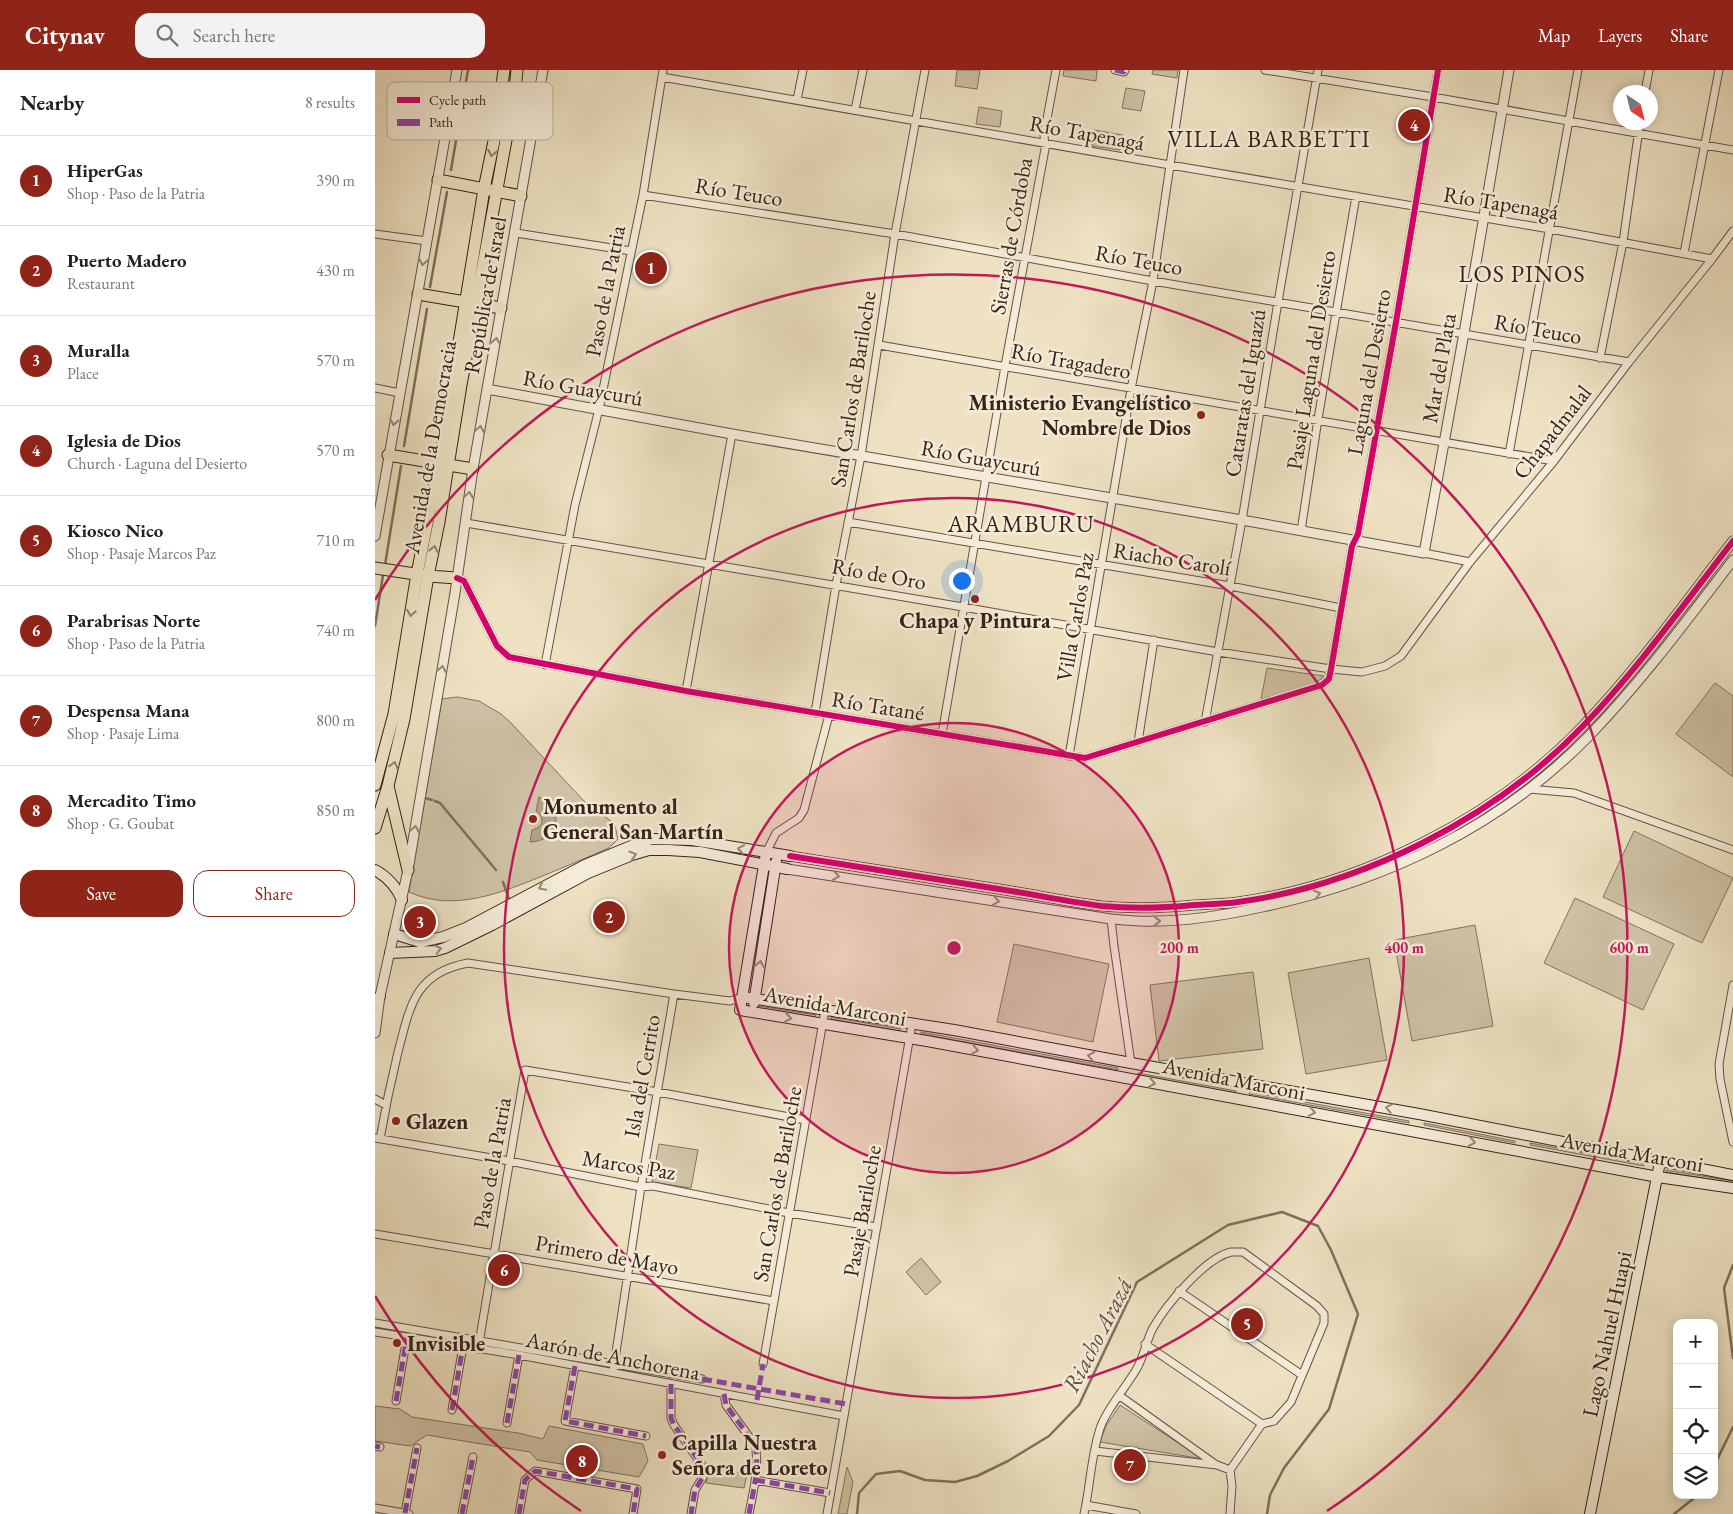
<!DOCTYPE html>
<html lang="en">
<head>
<meta charset="utf-8">
<style>
  :root { --surface:#fff; --page:#f2f2f2; --text:#222; --muted:#767676; --line:#e0e0e0; --accent:#8f2418 }
  body { margin:0; font-family:"EB Garamond",serif; background:var(--page); color:var(--text) }
  .controls { position:absolute; right:15px; bottom:15px; display:grid; overflow:hidden; border-radius:10px; box-shadow:0 2px 12px #0003 }
  .controls button { width:45px; height:45px; display:grid; place-items:center; padding:0; border:0; border-bottom:1px solid var(--line); background:var(--surface); color:var(--text); font:25px sans-serif }
  .compass { position:absolute; left:1238px; top:15px; width:45px; height:45px; border-radius:50%; background:var(--surface); box-shadow:0 2px 12px #0003; rotate:145deg }
  .you { position:absolute; left:586px; top:510px; width:18px; height:18px; margin:-12px; border:4px solid #fff; border-radius:50%; background:#1a73e8; box-shadow:0 0 0 8px #1a73e833 }
  .badge { display:grid; place-items:center; width:32px; height:32px; border-radius:50%; background:var(--accent); color:#fff; font-size:16px; font-weight:700 }
  .pin { position:absolute; translate:-50% -50%; border:2px solid #fff; box-shadow:0 1px 5px #0006 }
  .list { margin:0; padding:0; list-style:none }
  h2 { display:flex; justify-content:space-between; align-items:center; height:65px; margin:0; padding:0 20px; font-size:21px }
  h2 small { font-size:16px; font-weight:400; color:var(--muted) }
  .list li { display:grid; grid-template-columns:32px 1fr auto; gap:15px; align-items:center; box-sizing:border-box; height:90px; padding:0 20px; border-top:1px solid var(--line) }
  .list b { display:block; font-size:19px; white-space:nowrap }
  .list p { margin:0; font-size:16px; white-space:nowrap; color:var(--muted) }
  .list em { font-size:16px; font-style:normal; color:var(--muted) }
  .actions { display:flex; gap:10px; padding:15px 20px }
  .actions a { flex:1; padding:11px 0; border:1px solid var(--accent); border-radius:15px; text-align:center; font-size:18px; color:var(--accent) }
  .actions .main { background:var(--accent); color:#fff }
  .icon { flex:none; width:28px; height:28px; fill:none; stroke:currentColor; stroke-width:2; stroke-linecap:round; stroke-linejoin:round }
  .map { position:relative; flex:none; width:1358px; height:1444px; overflow:hidden }
  header { display:flex; align-items:center; gap:30px; box-sizing:border-box; height:70px; padding:0 25px; background:var(--accent); color:#fff }
  header strong { font-size:24px }
  nav { display:flex; gap:28px; margin-inline-start:auto; font-size:18px }
  .search { width:350px; height:45px; background:var(--page); display:flex; align-items:center; gap:12px; box-sizing:border-box; padding:0 18px; border-radius:15px; color:var(--muted); font-size:19px }
  main { display:flex }
  aside { flex:1; background:var(--surface) }
  .map>svg:first-child { display:block }
  .green { fill:#cfc2a6; stroke:#837260 }
  .water { fill:#b0a189; stroke:#806f5c }
  .lines { fill:none; stroke-linecap:round; stroke-linejoin:round }
  .stream { stroke:#806f5c; stroke-width:2.5 }
  .minor-casing { stroke:#655344; stroke-width:9 }
  .tertiary-casing { stroke:#655344; stroke-width:11 }
  .secondary-casing { stroke:#372319; stroke-width:12 }
  .trunk-casing { stroke:#372319; stroke-width:13 }
  .minor { stroke:#f4ecd8; stroke-width:7 }
  .tertiary { stroke:#f4ecd8; stroke-width:9 }
  .secondary { stroke:#f4ecd8; stroke-width:10 }
  .trunk { stroke:#eee2c3; stroke-width:11 }
  .quiet { stroke:#8e44ad; stroke-width:5; stroke-dasharray:10 5; stroke-linecap:butt }
  .cycleway-casing { stroke:#f4ecd8; stroke-width:9 }
  .cycleway { stroke:#d6006c; stroke-width:6 }
  .oneway { stroke:#92826e }
  .oneway2 { stroke:#968878 }
  .ring { fill:none; stroke:#c2185b; stroke-width:2.5 }
  .poi-dot { fill:#8f2418; stroke:#f4ecd8; stroke-width:2 }
  .labels { text-anchor:middle; dominant-baseline:central; stroke-width:5; stroke-linejoin:round; paint-order:stroke }
  .street-label { font-size:22px; fill:#372319; stroke:#f4ecd8 }
  .poi-label { font-size:22px; font-weight:bold; fill:#372319; stroke:#f4ecd8; text-anchor:start }
  .neighbourhood-label { font-size:24px; letter-spacing:1px; fill:#372319; stroke:#f4ecd8 }
  .water-label { font-size:24px; font-style:italic; fill:#614f40; stroke:#f4ecd8 }
  .key { fill:#f4ecd8; stroke:#bbb09f; stroke-width:1 }
  .key-label { font-size:14px; fill:#372319 }
  .centre { fill:#c2185b; stroke:#f4ecd8; stroke-width:2.5 }
  .ring-label { font-size:15px; text-anchor:middle; font-weight:bold; fill:#c2185b; stroke:#f4ecd8; stroke-width:5; stroke-linejoin:round; paint-order:stroke }
</style>
</head>
<body>
<header>
<strong>Citynav</strong>
<div class="search"><svg class="icon" aria-label="search" viewBox="0 0 24 24"><circle cx="10" cy="10" r="6"/><path d="M15 15l6 6"/></svg>Search here</div>
<nav><a>Map</a><a>Layers</a><a>Share</a></nav>
</header>
<main>
<aside>
<h2>Nearby<small>8 results</small></h2>
<ul class="list">
<li><span class="badge">1</span><div><b>HiperGas</b><p>Shop · Paso de la Patria</p></div><em>390 m</em></li>
<li><span class="badge">2</span><div><b>Puerto Madero</b><p>Restaurant</p></div><em>430 m</em></li>
<li><span class="badge">3</span><div><b>Muralla</b><p>Place</p></div><em>570 m</em></li>
<li><span class="badge">4</span><div><b>Iglesia de Dios</b><p>Church · Laguna del Desierto</p></div><em>570 m</em></li>
<li><span class="badge">5</span><div><b>Kiosco Nico</b><p>Shop · Pasaje Marcos Paz</p></div><em>710 m</em></li>
<li><span class="badge">6</span><div><b>Parabrisas Norte</b><p>Shop · Paso de la Patria</p></div><em>740 m</em></li>
<li><span class="badge">7</span><div><b>Despensa Mana</b><p>Shop · Pasaje Lima</p></div><em>800 m</em></li>
<li><span class="badge">8</span><div><b>Mercadito Timo</b><p>Shop · G. Goubat</p></div><em>850 m</em></li>
</ul>
<div class="actions"><a class="main">Save</a><a>Share</a></div>
</aside>
<div class="map">
<svg width="1358" height="1444" viewBox="0 0 1358 1444">
  <rect width="100%" height="100%" fill="#eee2c3"/>
  <filter id="stains"><feTurbulence type="fractalNoise" baseFrequency=".004" numOctaves="4"/><feColorMatrix values="0 0 0 0 .2 0 0 0 0 .09 0 0 0 0 .02 0 0 0 .5 -.17"/></filter>
  <radialGradient id="worn" r=".72"><stop offset=".6" stop-color="#630" stop-opacity="0"/><stop offset="1" stop-color="#630" stop-opacity=".3"/></radialGradient>
  <!-- green -->
  <path class="green" d="M582,0H605L602,19L580,16Z
    M689,0H722L721,11L688,6Z
    M778,0H803L802,8L777,4Z
    M751,18L770,21L766,41L747,38Z
    M604,37L627,41L625,57L601,54Z
    M719,60L748,65L745,80L717,76Z
    M892,598L949,606C940,618 902,624 886,629Z
    M1340,613L1358,626V707L1301,664Z
    M82,627L104,631L126,644L136,653L210,732L236,751L240,756L243,769L234,778C213,787 192,796 170,805C128,822 79,843 34,822L67,629Z
    M1259,761L1358,808L1327,873L1228,827Z
    M1200,828L1299,874L1268,940L1169,893Z
    M1100,855L1118,956L1037,971L1019,870Z
    M639,874L734,894L718,972L622,952Z
    M994,888L1012,990L931,1004L913,903Z
    M878,902L888,979L784,991L775,915Z
    M384,936L441,945L440,947L384,938Z
    M456,947L526,959L525,961L456,949Z
    M546,962L743,998V1000L546,964Z
    M763,1003L861,1021V1023L762,1005Z
    M875,1022L1034,1051V1053L874,1024Z
    M1049,1053L1140,1071V1073L1049,1055Z
    M1155,1073L1269,1094V1096L1155,1075Z
    M284,1074L323,1080L316,1118L277,1112Z
    M1291,1100L1358,1111V1113L1291,1102Z
    M546,1188L566,1212L551,1225L531,1202Z
    M745,1335L828,1389L725,1372L731,1356Z
    M0,1336L25,1339L37,1347L143,1363L168,1369L174,1356L268,1374L273,1391L264,1407L162,1390L155,1382L52,1365L35,1376L0,1371Z
    M472,1397L478,1412L472,1444H463Z
    M334,1398L372,1404L369,1418L331,1413Z"/>
  <!-- water -->
  <path class="water" d="M164,727C191,740 184,771 155,772L157,760C169,757 170,747 161,741Z"/>
  <g class="lines">
    <!-- stream -->
    <path class="stream" d="M76,100L93,0
      M55,217L72,122
      M29,376L52,239
      M10,495L26,396
      M0,556L8,505
      M50,728L57,730
      M60,731L65,733L121,800
      M128,812L134,829
      M1358,1195L1349,1218L1358,1288
      M1339,1396L1358,1357
      M482,1444L484,1423L501,1404L525,1401L550,1410L580,1412L602,1406L633,1391L674,1366L704,1335L762,1212L853,1155L907,1142L943,1156L956,1180L983,1244L954,1339L909,1398L895,1425L892,1444
      M1299,1444L1323,1425"/>
    <defs>
      <path id="minor" d="M740,0L749,2L750,0
        M890,0L1058,27L1358,80
        M287,7L795,95L1175,159L1337,189
        M1270,22L1274,0
        M422,30L428,0
        M480,40L488,0
        M268,125L520,164L778,211L1254,292
        M141,163L256,181
        M0,164L52,171
        M1309,183L1344,0
        M504,275L1179,391
        M1225,288L1248,172L1265,52
        M0,318L25,323
        M1134,384L1203,0
        M473,452L855,516L966,538
        M91,453L588,537L843,582L956,599L987,602L1010,596L1026,586L1095,492L1179,391L1254,292L1337,189L1358,161
        M926,461L943,349L981,126
        M1049,483L1095,492
        M82,508L89,511L122,576L134,587L311,621L710,688L947,615L954,609L956,599L977,476L983,464L1021,252L1063,0
        M170,595L200,435L224,339L268,125L288,0
        M311,621L357,364
        M440,643L461,515L486,386L520,164L550,0
        M830,652L867,450L903,232L943,0
        M567,664L630,296L670,79L669,65L681,0
        M763,672L779,570
        M694,686L756,319L778,211L809,0
        M1154,719L1199,723L1358,780
        M391,783L401,763L424,748L429,740L454,645
        M736,849L739,876L756,993
        M1358,915L1344,994L1345,1009L1358,1072
        M0,1029L11,1035
        M0,1068L134,1091L266,1117L278,1116L414,1143L502,1157
        M5,1069C10,1040 16,1011 23,982C35,937 39,903 93,893L299,924L355,931L368,927
        M0,1164L399,1231
        M804,1221L927,1305
        M0,1253L327,1309
        M0,1262L144,1285L469,1346
        M770,1274L887,1354
        M103,1279L150,1000L283,1022L430,1050
        M388,1294L450,940
        M200,1296L190,1351L271,1366
        M238,1302L266,1117L299,924
        M296,1314V1348L299,1355L329,1398L328,1407L320,1420L316,1444
        M349,1324L351,1335L380,1375C385,1397 378,1422 374,1444
        M745,1326L840,1394
        M21,1331L32,1267
        M77,1340L88,1276
        M132,1353L144,1285
        M0,1376L5,1377
        M720,1381L842,1395L855,1400
        M380,1410L455,1423
        M711,1435L761,1444
        M0,1438L34,1444
        M30,1443L42,1378
        M87,1444L98,1387
        M144,1444L150,1410L160,1401L262,1419L258,1444
        M452,1444L537,954
        M709,1444C715,1417 716,1388 724,1362C728,1344 751,1317 761,1300C769,1287 771,1271 778,1258C791,1235 830,1188 856,1182C860,1182 864,1182 868,1182L942,1236L949,1244V1253L916,1332L899,1351L887,1354L855,1400L857,1416L855,1444"/>
      <path id="tertiary" d="M112,319L357,364L867,450L1049,483L1089,263L1134,0
        M0,466L82,0
        M415,786C487,797 558,809 630,820C662,825 694,832 727,836C758,839 789,838 819,835C834,834 848,834 863,832C987,815 1120,748 1207,657C1262,600 1309,534 1358,471
        M412,799L736,849C750,850 764,852 778,851C814,851 851,845 887,837C1010,811 1125,757 1214,666C1267,611 1312,550 1358,490
        M0,963L5,926L33,800L80,523L98,399L168,0"/>
      <path id="secondary" d="M391,783L365,940L552,971L1283,1107L1358,1118
        M0,800C13,807 21,816 27,830
        M19,864L45,872L68,867L91,858L210,795L266,772L278,769L317,770L415,786
        M15,883L60,881L70,878L117,855L213,803L257,785L274,780H293L325,782L412,799
        M368,927L579,960L756,993L1044,1044L1358,1105
        M0,931L5,926
        M379,933L401,792
        M1215,1444L1285,1092"/>
      <path id="trunk" d="M63,110L146,126
        M43,224L126,238
        M13,385L98,399
        M0,498L53,506L82,508
        M0,715L19,644L42,504L66,383L109,119L120,66L129,0
        M13,716L33,800
        M0,758L13,716L29,649L53,506L64,452L86,315L140,21L142,0"/>
    </defs>
    <!-- minor casing -->
    <use href="#minor" class="minor-casing"/>
    <!-- tertiary casing -->
    <use href="#tertiary" class="tertiary-casing"/>
    <!-- secondary casing -->
    <use href="#secondary" class="secondary-casing"/>
    <!-- trunk casing -->
    <use href="#trunk" class="trunk-casing"/>
    <!-- minor -->
    <use href="#minor" class="minor"/>
    <!-- tertiary -->
    <use href="#tertiary" class="tertiary"/>
    <!-- secondary -->
    <use href="#secondary" class="secondary"/>
    <!-- trunk -->
    <use href="#trunk" class="trunk"/>
    <!-- quiet -->
    <path class="quiet" d="M740,0L749,2L750,0
      M200,1296L190,1351L271,1366
      M327,1309L471,1334
      M296,1314V1348L299,1355L329,1398L328,1407L320,1420L316,1444
      M349,1324L351,1335L380,1375C385,1397 378,1422 374,1444
      M382,1330L388,1294
      M21,1331L32,1267
      M77,1340L88,1276
      M132,1353L144,1285
      M0,1376L5,1377
      M380,1410L455,1423
      M30,1443L42,1378
      M87,1444L98,1387
      M144,1444L150,1410L160,1401L262,1419L258,1444"/>
    <defs>
      <path id="cycleway" d="M82,508L89,511L122,576L134,587L311,621L710,688L947,615L954,609L956,599L977,476L983,464L1021,252L1063,0
        M415,786C487,797 558,809 630,820C662,825 694,832 727,836C758,839 789,838 819,835C834,834 848,834 863,832C987,815 1120,748 1207,657C1262,600 1309,534 1358,471"/>
    </defs>
    <!-- cycleway casing -->
    <use href="#cycleway" class="cycleway-casing"/>
    <!-- cycleway -->
    <use href="#cycleway" class="cycleway"/>
  </g>
  <!-- one-way arrows -->
  <defs><path id="oneway-chevron" d="M-2-3.5L2.5 0L-2 3.5" fill="none" stroke-width="1.6" stroke-linecap="round" stroke-linejoin="round" transform="scale(1.25)"/></defs>
  <g class="oneway">
    <use href="#oneway-chevron" transform="translate(117 83) rotate(101)"/>
    <use href="#oneway-chevron" transform="translate(59 479) rotate(-78)"/>
    <use href="#oneway-chevron" transform="translate(36 543) rotate(100)"/>
    <use href="#oneway-chevron" transform="translate(19 695) rotate(-75)"/>
  </g>
  <g class="oneway2">
    <use href="#oneway-chevron" transform="translate(48 192) rotate(99)"/>
    <use href="#oneway-chevron" transform="translate(121 271) rotate(-80)"/>
    <use href="#oneway-chevron" transform="translate(19 352) rotate(100)"/>
    <use href="#oneway-chevron" transform="translate(105 359) rotate(-80)"/>
    <use href="#oneway-chevron" transform="translate(94 425) rotate(-82)"/>
    <use href="#oneway-chevron" transform="translate(67 599) rotate(-80)"/>
    <use href="#oneway-chevron" transform="translate(40 759) rotate(-80)"/>
    <use href="#oneway-chevron" transform="translate(366 779) rotate(-170)"/>
    <use href="#oneway-chevron" transform="translate(258 785) rotate(-17)"/>
    <use href="#oneway-chevron" transform="translate(461 806) rotate(9)"/>
    <use href="#oneway-chevron" transform="translate(167 817) rotate(153)"/>
    <use href="#oneway-chevron" transform="translate(942 824) rotate(-14)"/>
    <use href="#oneway-chevron" transform="translate(621 831) rotate(9)"/>
    <use href="#oneway-chevron" transform="translate(782 851) rotate(-2)"/>
    <use href="#oneway-chevron" transform="translate(63 879) rotate(-14)"/>
    <use href="#oneway-chevron" transform="translate(385 894) rotate(-81)"/>
    <use href="#oneway-chevron" transform="translate(413 948) rotate(10)"/>
    <use href="#oneway-chevron" transform="translate(600 980) rotate(11)"/>
    <use href="#oneway-chevron" transform="translate(716 986) rotate(-169)"/>
    <use href="#oneway-chevron" transform="translate(777 1013) rotate(11)"/>
    <use href="#oneway-chevron" transform="translate(1014 1038) rotate(-170)"/>
    <use href="#oneway-chevron" transform="translate(937 1042) rotate(11)"/>
    <use href="#oneway-chevron" transform="translate(1097 1072) rotate(10)"/>
  </g>
  <!-- distance rings -->
  <circle cx="579" cy="878" r="225" fill="#c2185b" fill-opacity=".12"/>
  <g class="ring">
    <circle cx="579" cy="878" r="225"/>
    <circle cx="579" cy="878" r="450"/>
    <path d="M206 1441A675 675 0 0 1 0 1226M0 530A675 675 0 1 1 952 1441"/>
  </g>
  <!-- markers -->
  <g class="poi-dot">
    <circle cx="826" cy="345" r="5"/>
    <circle cx="600" cy="529" r="5"/>
    <circle cx="158" cy="749" r="5"/>
    <circle cx="21" cy="1051" r="5"/>
    <circle cx="22" cy="1273" r="5"/>
    <circle cx="287" cy="1385" r="5"/>
  </g>
  <g class="labels">
    <!-- street labels -->
    <g class="street-label">
      <text transform="translate(712 63) rotate(10)">Río Tapenagá</text>
      <text transform="translate(364 122) rotate(9)">Río Teuco</text>
      <text transform="translate(1126 133) rotate(9)">Río Tapenagá</text>
      <text transform="translate(636 166) rotate(-80)">Sierras de Córdoba</text>
      <text transform="translate(764 190) rotate(10)">Río Teuco</text>
      <text transform="translate(230 221) rotate(-79)">Paso de la Patria</text>
      <text transform="translate(110 225) rotate(-80)">República de Israel</text>
      <text transform="translate(1163 259) rotate(10)">Río Teuco</text>
      <text transform="translate(936 290) rotate(-81)">Pasaje Laguna del Desierto</text>
      <text transform="translate(696 291) rotate(10)">Río Tragadero</text>
      <text transform="translate(1064 298) rotate(-80)">Mar del Plata</text>
      <text transform="translate(994 302) rotate(-80)">Laguna del Desierto</text>
      <text transform="translate(208 318) rotate(10)">Río Guaycurú</text>
      <text transform="translate(478 319) rotate(-81)">San Carlos de Bariloche</text>
      <text transform="translate(870 323) rotate(-81)">Cataratas del Iguazú</text>
      <text transform="translate(1177 362) rotate(-52)">Chapadmalal</text>
      <text transform="translate(55 377) rotate(-80)">Avenida de la Democracia</text>
      <text transform="translate(606 388) rotate(10)">Río Guaycurú</text>
      <text transform="translate(797 489) rotate(9)">Riacho Carolí</text>
      <text transform="translate(504 504) rotate(10)">Río de Oro</text>
      <text transform="translate(700 547) rotate(-80)">Villa Carlos Paz</text>
      <text transform="translate(503 636) rotate(9)">Río Tatané</text>
      <text transform="translate(460 936) rotate(10)">Avenida Marconi</text>
      <text transform="translate(267 1006) rotate(-80)">Isla del Cerrito</text>
      <text transform="translate(859 1009) rotate(11)">Avenida Marconi</text>
      <text transform="translate(1257 1082) rotate(10)">Avenida Marconi</text>
      <text transform="translate(117 1093) rotate(-80)">Paso de la Patria</text>
      <text transform="translate(254 1095) rotate(9)">Marcos Paz</text>
      <text transform="translate(402 1114) rotate(-80)">San Carlos de Bariloche</text>
      <text transform="translate(487 1141) rotate(-80)">Pasaje Bariloche</text>
      <text transform="translate(232 1185) rotate(10)">Primero de Mayo</text>
      <text transform="translate(1232 1264) rotate(-78)">Lago Nahuel Huapi</text>
      <text transform="translate(238 1286) rotate(11)">Aarón de Anchorena</text>
    </g>
    <!-- poi labels -->
    <g class="poi-label">
      <text x="816" y="332" text-anchor="end">Ministerio Evangelístico<tspan x="816" dy="25">Nombre de Dios</tspan></text>
      <text x="600" y="550" text-anchor="middle">Chapa y Pintura</text>
      <text x="168" y="736">Monumento al<tspan x="168" dy="25">General San Martín</tspan></text>
      <text x="31" y="1051">Glazen</text>
      <text x="32" y="1273">Invisible</text>
      <text x="297" y="1372">Capilla Nuestra<tspan x="297" dy="25">Señora de Loreto</tspan></text>
    </g>
    <!-- neighbourhood labels -->
    <g class="neighbourhood-label">
      <text x="894" y="68">VILLA BARBETTI</text>
      <text x="1147" y="203">LOS PINOS</text>
      <text x="646" y="453">ARAMBURU</text>
    </g>
    <!-- water labels -->
    <g class="water-label">
      <text transform="translate(722 1265) rotate(-63)">Riacho Arazá</text>
    </g>
  </g>
  <!-- legend -->
  <rect x="12" y="12" width="166" height="58" rx="8" class="key"/>
  <rect x="22" y="27" width="23" height="6" fill="#d6006c"/>
  <rect x="22" y="49" width="23" height="7" fill="#8e44ad"/>
  <g class="key-label">
    <text x="54" y="35">Cycle path</text>
    <text x="54" y="57">Path</text>
  </g>
  <circle cx="579" cy="878" r="8" class="centre"/>
  <g class="ring-label">
    <text x="804" y="883">200 m</text>
    <text x="1029" y="883">400 m</text>
    <text x="1254" y="883">600 m</text>
  </g>
  <rect width="100%" height="100%" filter="url(#stains)"/>
  <rect width="100%" height="100%" fill="url(#worn)"/>
</svg>
<div class="controls">
<button>+</button>
<button>−</button>
<button><svg class="icon" aria-label="locate" viewBox="0 0 24 24"><circle cx="12" cy="12" r="6"/><path d="M12 2v4M12 18v4M2 12h4M18 12h4"/></svg></button>
<button><svg class="icon" aria-label="layers" viewBox="0 0 24 24"><path d="M12 4l9 5-9 5-9-5zM3 14l9 5 9-5"/></svg></button>
</div>
<svg class="compass" viewBox="-18 -18 36 36"><path d="M0-13l5 13h-10z" fill="#e53935"/><path d="M0 13l5-13h-10z" fill="#767676"/></svg>
<div class="you"></div>
<div class="pin badge" style="left:276px;top:198px">1</div>
<div class="pin badge" style="left:234px;top:847px">2</div>
<div class="pin badge" style="left:45px;top:852px">3</div>
<div class="pin badge" style="left:1039px;top:55px">4</div>
<div class="pin badge" style="left:872px;top:1254px">5</div>
<div class="pin badge" style="left:129px;top:1200px">6</div>
<div class="pin badge" style="left:755px;top:1395px">7</div>
<div class="pin badge" style="left:207px;top:1391px">8</div>
</div>
</main>
</body>
</html>
